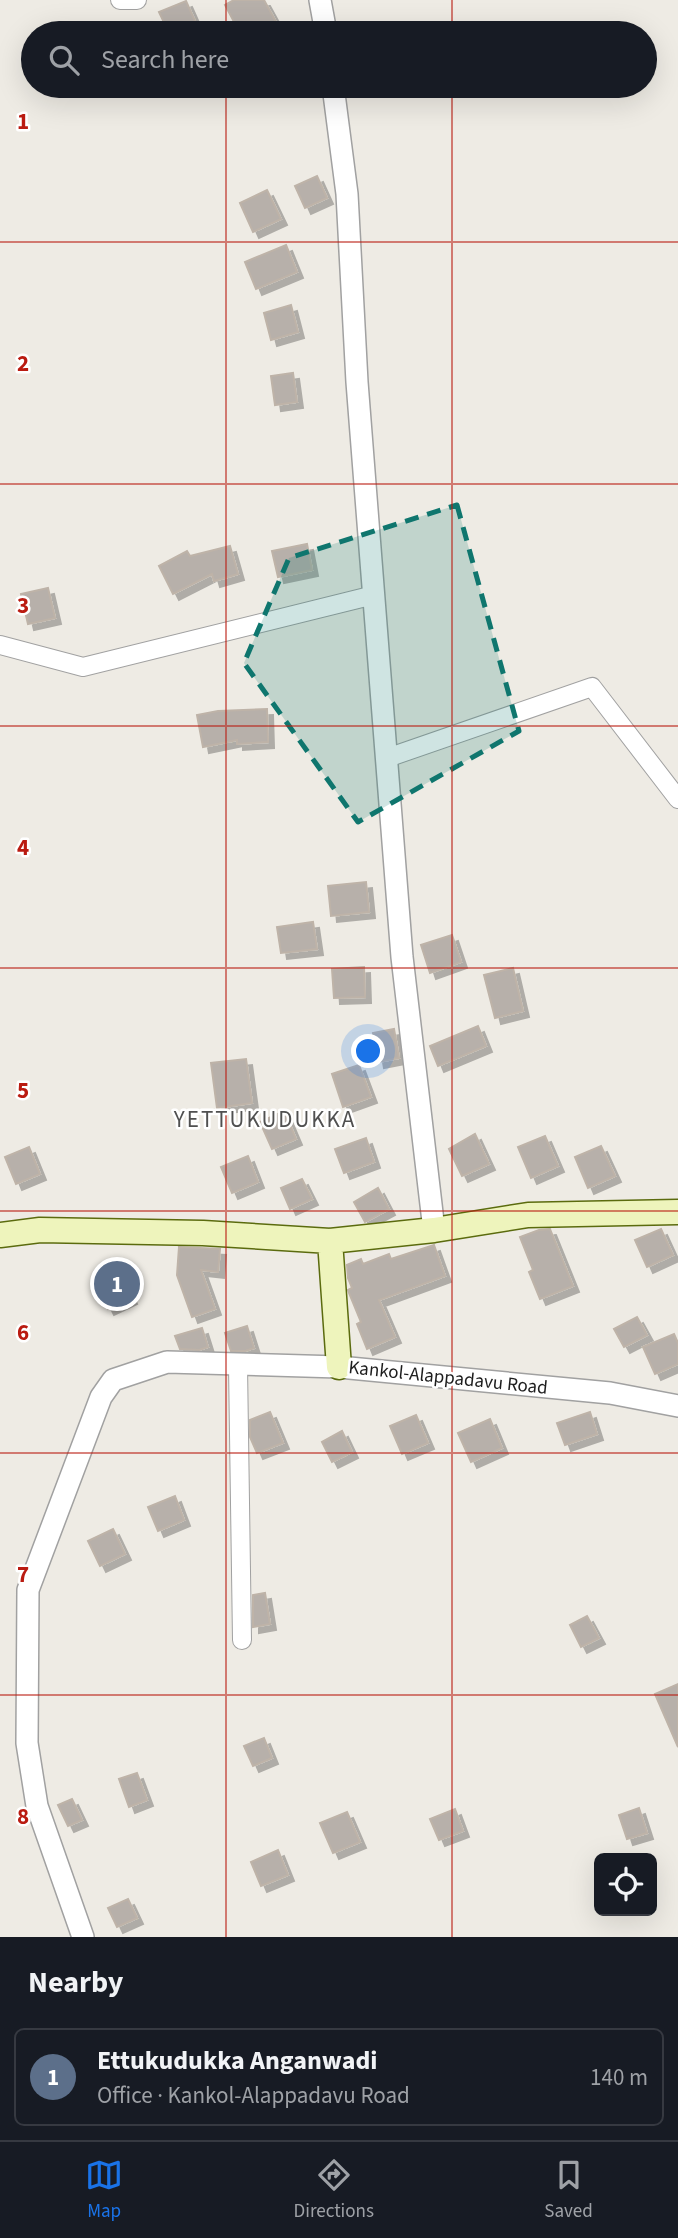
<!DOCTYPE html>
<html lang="en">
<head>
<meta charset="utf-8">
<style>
  :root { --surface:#171b24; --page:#242831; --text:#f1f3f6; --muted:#9ea1a6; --line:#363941; --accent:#1a73e8 }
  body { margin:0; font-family:"Source Sans 3",sans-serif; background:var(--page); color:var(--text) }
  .controls { position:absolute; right:21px; bottom:21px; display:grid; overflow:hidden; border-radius:10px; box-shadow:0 7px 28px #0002 }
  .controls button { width:63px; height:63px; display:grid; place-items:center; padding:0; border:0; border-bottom:2px solid var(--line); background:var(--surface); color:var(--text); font:35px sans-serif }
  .you { position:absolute; left:369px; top:1052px; width:24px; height:24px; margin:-18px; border:5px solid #fff; border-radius:50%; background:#1a73e8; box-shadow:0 0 0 10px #1a73e833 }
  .badge { display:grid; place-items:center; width:46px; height:46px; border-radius:50%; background:var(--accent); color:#fff; font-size:23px; font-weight:700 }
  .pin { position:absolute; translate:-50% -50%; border:4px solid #fff; box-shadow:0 2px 7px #0006 }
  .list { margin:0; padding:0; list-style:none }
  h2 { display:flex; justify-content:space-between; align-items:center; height:91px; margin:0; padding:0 28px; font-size:30px }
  h2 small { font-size:23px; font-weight:400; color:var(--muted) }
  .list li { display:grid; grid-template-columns:46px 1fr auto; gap:21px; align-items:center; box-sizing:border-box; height:98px; margin:0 14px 14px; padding:0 14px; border:2px solid var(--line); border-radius:10px }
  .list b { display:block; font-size:26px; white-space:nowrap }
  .list p { margin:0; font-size:23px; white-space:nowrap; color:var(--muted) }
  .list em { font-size:23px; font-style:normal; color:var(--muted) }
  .icon { flex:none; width:38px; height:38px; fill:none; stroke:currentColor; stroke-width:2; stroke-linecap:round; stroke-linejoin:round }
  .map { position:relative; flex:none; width:678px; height:1937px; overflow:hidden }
  .search { position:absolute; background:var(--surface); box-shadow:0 7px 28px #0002; left:21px; right:21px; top:21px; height:77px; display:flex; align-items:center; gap:18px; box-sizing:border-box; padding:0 24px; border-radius:38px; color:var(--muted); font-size:26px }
  .sheet { height:203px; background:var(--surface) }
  nav { display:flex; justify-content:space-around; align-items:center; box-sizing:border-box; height:98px; border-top:2px solid var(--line); background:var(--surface); font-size:19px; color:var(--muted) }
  nav a { display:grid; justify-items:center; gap:4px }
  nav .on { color:var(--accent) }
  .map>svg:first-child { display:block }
  .building { fill:#b7b0aa; stroke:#beb3a8; stroke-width:2; filter:url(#shadow) }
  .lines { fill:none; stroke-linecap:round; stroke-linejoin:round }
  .minor-casing { stroke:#a1a1a1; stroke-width:20 }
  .tertiary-casing { stroke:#a1a1a1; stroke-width:24 }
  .secondary-casing { stroke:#5b6b0e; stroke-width:27 }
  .minor { stroke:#fff; stroke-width:18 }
  .tertiary { stroke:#fff; stroke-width:21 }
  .secondary { stroke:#eef4bc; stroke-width:24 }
  .marked { fill:#0f766e; fill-opacity:0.2; stroke:#0f766e; stroke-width:5; stroke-dasharray:14 9; stroke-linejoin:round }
  .grid { fill:none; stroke:#ba1b11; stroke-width:2; stroke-opacity:0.55 }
  .labels { text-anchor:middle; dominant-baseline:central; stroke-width:5; stroke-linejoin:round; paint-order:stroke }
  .street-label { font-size:19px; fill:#1d1d1d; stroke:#fff }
  .quarter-label { font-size:23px; letter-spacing:2px; fill:#505050; stroke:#fff }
  .grid-label { font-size:23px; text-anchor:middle; font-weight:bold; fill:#ba1b11; stroke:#fff; stroke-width:5; stroke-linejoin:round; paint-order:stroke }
</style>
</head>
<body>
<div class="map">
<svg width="678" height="1937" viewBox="0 0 678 1937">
  <defs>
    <filter id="shadow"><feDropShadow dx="6" dy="6" stdDeviation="0" flood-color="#0004"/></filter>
  </defs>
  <rect width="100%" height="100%" fill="#eeebe4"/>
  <!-- building -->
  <path class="building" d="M234,0H264L282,33H240L225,5Z
    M186,1L198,28L187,33H169L159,12Z
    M317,176L327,198L305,208L295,186Z
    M267,190L281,219L253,232L240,203Z
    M286,245L297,272L256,289L245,262Z
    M291,305L298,332L271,340L264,313Z
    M293,373L297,402L275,405L271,376Z
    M307,544L312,570L278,577L272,551Z
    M230,546L238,574L214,581L212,574L173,594L159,566L187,551L190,556Z
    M48,588L55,618L28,624L21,594Z
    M267,709L268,742L237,744V740L203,747L197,715L218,711Z
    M366,882L369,912L331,916L328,886Z
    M313,922L317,949L281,953L277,927Z
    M452,935L461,962L430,973L421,945Z
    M364,967L365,997L334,998L332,969Z
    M513,968L523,1011L495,1018L484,975Z
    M478,1026L486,1046L438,1066L430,1046Z
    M394,1029L399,1058L378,1062L373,1033Z
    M246,1059L252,1103L217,1108L211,1063Z
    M359,1065L371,1097L343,1107L332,1074Z
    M284,1111L296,1139L272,1149L260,1122Z
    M475,1134L489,1164L462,1176L449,1149Z
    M545,1136L558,1166L531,1178L518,1147Z
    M366,1138L374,1162L344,1173L335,1149Z
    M601,1146L615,1176L588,1188L575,1157Z
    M29,1147L40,1174L16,1184L5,1157Z
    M248,1156L258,1182L232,1193L221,1167Z
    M302,1179L312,1199L290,1209L281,1188Z
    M378,1188L389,1209L365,1222L354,1202Z
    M550,1229L573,1286L540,1299L529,1272L533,1270L520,1237L539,1230Z
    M661,1229L673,1255L647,1267L635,1240Z
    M434,1245L445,1276L379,1300L395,1337L367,1349L357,1324L361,1322L349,1293L348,1290L352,1288L348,1278L347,1265L361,1259L363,1264L389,1254L391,1259Z
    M179,1247L220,1249L218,1272L201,1270L215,1309L192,1317L177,1275Z
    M120,1275L131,1298L108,1309L97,1286Z
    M637,1317L647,1335L624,1347L614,1329Z
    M247,1326L254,1348L245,1351H231L225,1333Z
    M202,1328L208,1347L199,1350L180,1349L175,1336Z
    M674,1334L678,1343V1364L655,1374L643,1347Z
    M270,1412L283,1443L257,1453L250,1437V1420Z
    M590,1412L597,1434L565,1445L557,1423Z
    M416,1415L428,1443L402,1454L390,1426Z
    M490,1419L502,1448L471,1462L458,1433Z
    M342,1431L352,1452L332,1462L322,1442Z
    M175,1496L184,1520L158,1531L148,1507Z
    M113,1529L125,1554L100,1566L88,1541Z
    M265,1593L270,1624L253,1627V1595Z
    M587,1616L599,1638L581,1647L570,1625Z
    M678,1684V1747L655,1694Z
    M264,1738L272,1758L253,1766L244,1746Z
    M137,1773L147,1800L129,1807L119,1779Z
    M72,1799L82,1820L68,1826L58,1805Z
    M639,1808L647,1833L627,1839L619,1815Z
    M455,1809L463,1831L439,1840L430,1819Z
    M347,1812L360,1842L333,1853L320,1823Z
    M278,1850L288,1875L261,1886L251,1862Z
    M128,1899L137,1918L117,1927L108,1908Z"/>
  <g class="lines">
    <defs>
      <path id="minor" d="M120,0H137
        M0,645L83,667L374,595
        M387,758L592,687L678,799
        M238,1365L242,1640"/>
      <path id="tertiary" d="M320,0L326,33
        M333,86L347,194L357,382L402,957L434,1230
        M83,1937L37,1806L27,1743L28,1590L101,1397L113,1380L167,1362L339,1367L610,1393L678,1406"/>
      <path id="secondary" d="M0,1235L40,1230L203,1233L330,1241L434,1230L528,1215L678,1212
        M330,1241L339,1367"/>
    </defs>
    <!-- minor casing -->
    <use href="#minor" class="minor-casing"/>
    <!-- tertiary casing -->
    <use href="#tertiary" class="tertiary-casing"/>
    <!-- secondary casing -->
    <use href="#secondary" class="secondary-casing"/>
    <!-- minor -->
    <use href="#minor" class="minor"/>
    <!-- tertiary -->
    <use href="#tertiary" class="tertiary"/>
    <!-- secondary -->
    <use href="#secondary" class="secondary"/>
  </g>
  <!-- marked area -->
  <path class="marked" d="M457,505L519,731L358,822L244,663L289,558Z"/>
  <!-- grid -->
  <path class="grid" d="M226,0V33M452,0V33M226,86V1937M452,86V1937M0,242H678M0,484H678M0,726H678M0,968H678M0,1211H678M0,1453H678M0,1695H678"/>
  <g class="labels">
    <!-- street labels -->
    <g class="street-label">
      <text transform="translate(448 1378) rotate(6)">Kankol-Alappadavu Road</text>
    </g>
    <!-- quarter labels -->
    <g class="quarter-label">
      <text x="265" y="1119">YETTUKUDUKKA</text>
    </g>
  </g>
  <g class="grid-label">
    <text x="23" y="129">1</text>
    <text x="23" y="371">2</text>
    <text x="23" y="613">3</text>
    <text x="23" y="855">4</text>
    <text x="23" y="1098">5</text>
    <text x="23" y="1340">6</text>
    <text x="23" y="1582">7</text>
    <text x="23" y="1824">8</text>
  </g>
</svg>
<div class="controls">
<button><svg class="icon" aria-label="locate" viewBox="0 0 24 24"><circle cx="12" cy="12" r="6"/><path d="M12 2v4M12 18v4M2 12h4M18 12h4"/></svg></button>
</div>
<div class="you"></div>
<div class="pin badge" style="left:117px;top:1284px;background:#5c6f8a">1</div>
<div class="search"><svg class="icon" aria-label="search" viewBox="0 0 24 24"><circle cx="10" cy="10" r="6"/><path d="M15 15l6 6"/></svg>Search here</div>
</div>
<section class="sheet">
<h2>Nearby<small></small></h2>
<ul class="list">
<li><span class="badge" style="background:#5c6f8a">1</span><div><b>Ettukudukka Anganwadi</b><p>Office · Kankol-Alappadavu Road</p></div><em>140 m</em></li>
</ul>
</section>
<nav>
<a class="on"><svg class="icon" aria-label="map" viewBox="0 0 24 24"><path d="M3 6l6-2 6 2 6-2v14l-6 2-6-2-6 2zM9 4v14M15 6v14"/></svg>Map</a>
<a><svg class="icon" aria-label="directions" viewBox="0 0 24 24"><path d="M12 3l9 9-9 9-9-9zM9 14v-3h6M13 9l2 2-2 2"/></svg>Directions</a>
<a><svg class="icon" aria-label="saved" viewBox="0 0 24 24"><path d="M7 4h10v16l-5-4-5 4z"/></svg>Saved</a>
</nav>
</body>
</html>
